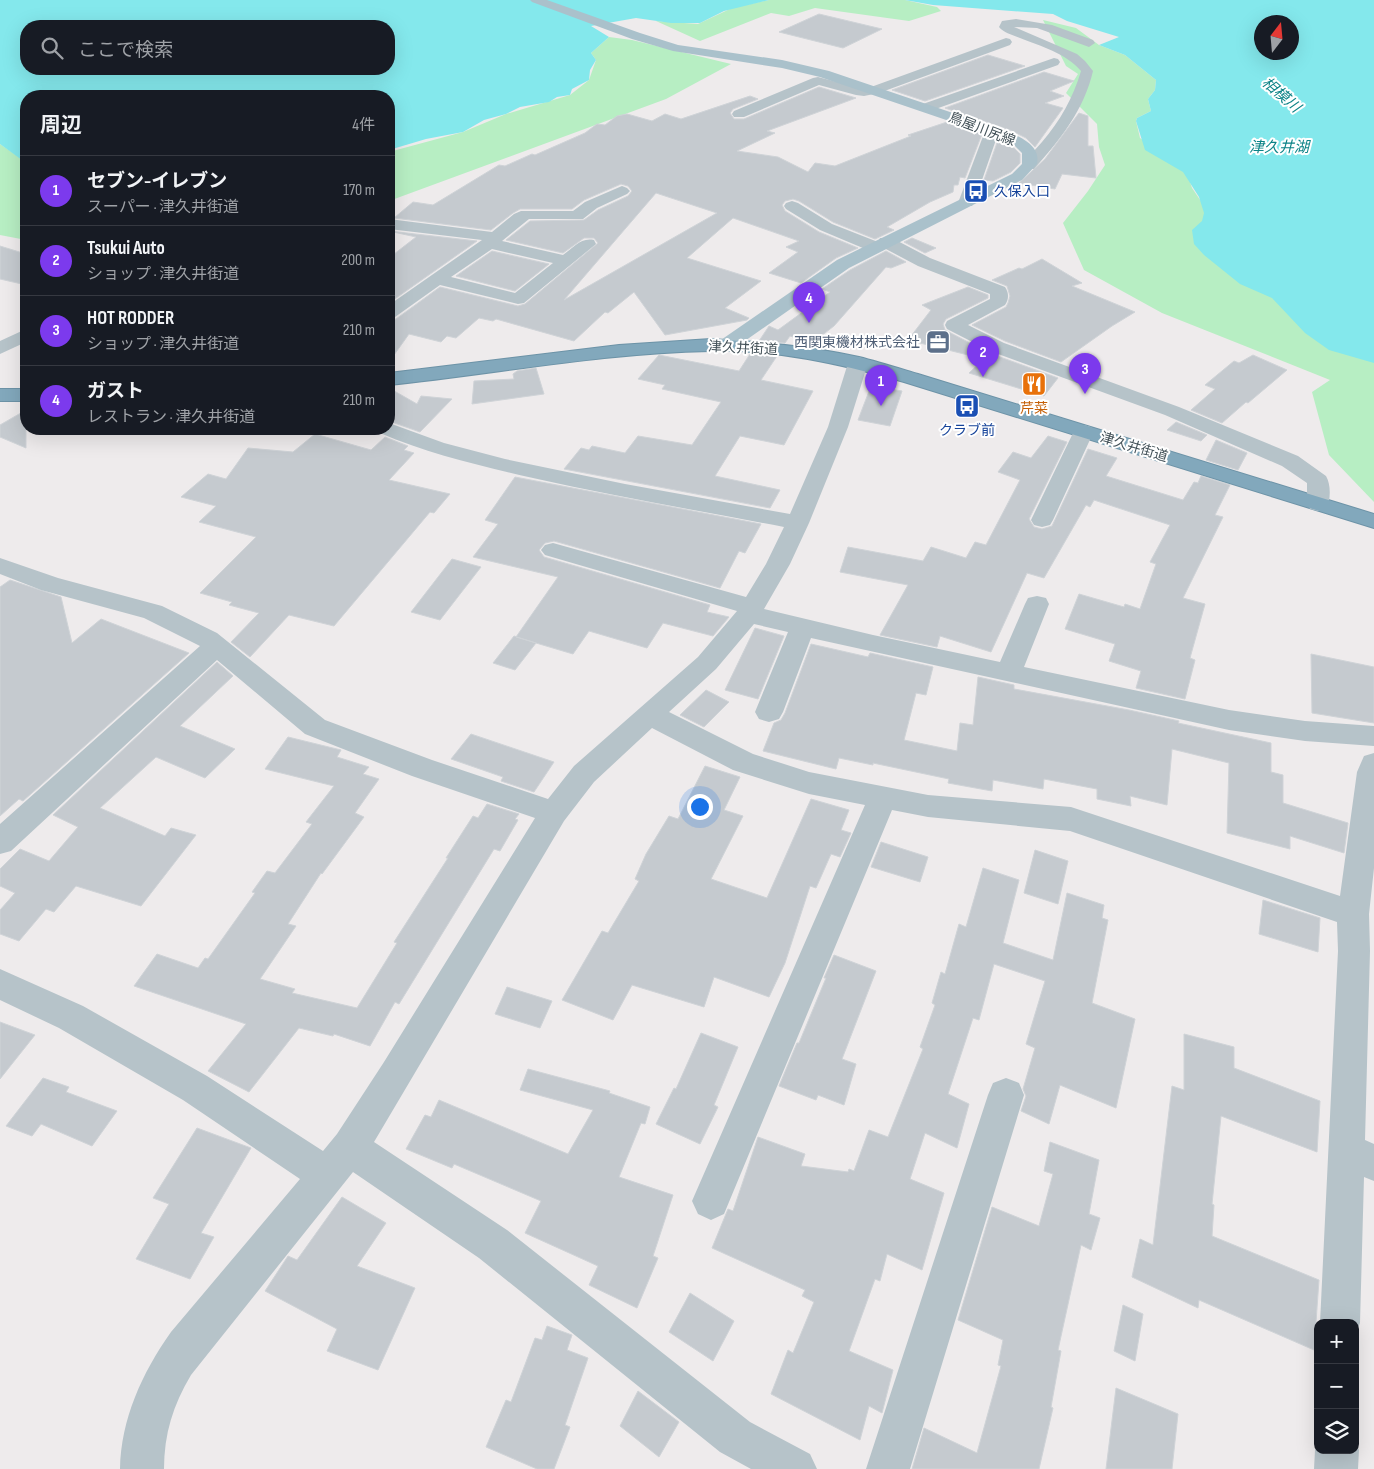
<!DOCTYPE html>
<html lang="ja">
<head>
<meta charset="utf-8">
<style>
  :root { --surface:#171b24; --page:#20242c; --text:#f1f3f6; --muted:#9ea1a6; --line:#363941; --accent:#7c3aed }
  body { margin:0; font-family:"Sofia Sans Condensed","Noto Sans JP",sans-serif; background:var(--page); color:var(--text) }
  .controls { position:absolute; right:15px; bottom:15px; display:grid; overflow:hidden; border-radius:10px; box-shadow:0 5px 20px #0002 }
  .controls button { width:45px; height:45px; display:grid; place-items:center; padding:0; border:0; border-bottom:1px solid var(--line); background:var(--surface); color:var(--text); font:25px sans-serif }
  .compass { position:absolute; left:1254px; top:15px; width:45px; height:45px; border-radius:50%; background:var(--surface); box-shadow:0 5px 20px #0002; rotate:16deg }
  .you { position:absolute; left:699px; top:806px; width:18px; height:18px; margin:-12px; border:4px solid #fff; border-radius:50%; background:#1a73e8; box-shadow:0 0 0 8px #1a73e833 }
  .badge { display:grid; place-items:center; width:32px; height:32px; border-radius:50%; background:var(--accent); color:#fff; font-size:16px; font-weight:700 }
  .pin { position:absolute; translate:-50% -41px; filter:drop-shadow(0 1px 2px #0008) }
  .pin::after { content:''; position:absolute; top:26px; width:18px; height:15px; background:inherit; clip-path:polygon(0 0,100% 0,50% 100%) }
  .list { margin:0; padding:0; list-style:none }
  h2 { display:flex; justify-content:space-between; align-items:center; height:65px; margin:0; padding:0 20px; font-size:21px }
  h2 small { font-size:16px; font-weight:400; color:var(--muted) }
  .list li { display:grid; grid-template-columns:32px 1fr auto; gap:15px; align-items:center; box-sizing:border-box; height:70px; padding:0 20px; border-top:1px solid var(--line) }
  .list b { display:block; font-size:19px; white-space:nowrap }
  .list p { margin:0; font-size:16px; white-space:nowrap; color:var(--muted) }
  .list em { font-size:16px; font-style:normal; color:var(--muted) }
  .icon { flex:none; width:28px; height:28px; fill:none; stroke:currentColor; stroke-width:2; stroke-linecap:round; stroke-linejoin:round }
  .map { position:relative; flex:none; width:1374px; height:1469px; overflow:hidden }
  .search { position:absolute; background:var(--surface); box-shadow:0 5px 20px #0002; left:20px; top:20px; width:375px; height:55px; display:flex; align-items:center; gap:12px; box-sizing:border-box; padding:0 18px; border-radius:20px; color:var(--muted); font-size:19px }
  .panel { position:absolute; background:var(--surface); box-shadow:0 5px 20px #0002; left:20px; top:90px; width:375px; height:345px; border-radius:20px }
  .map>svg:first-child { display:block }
  .green { fill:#b7eec3 }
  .water { fill:#84e8ec; fill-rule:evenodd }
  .building { fill:#c5cacf; stroke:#cfd3d7; fill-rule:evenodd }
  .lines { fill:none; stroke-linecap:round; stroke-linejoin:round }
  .highway-casing { stroke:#6d93a7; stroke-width:2 }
  .minor { fill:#b6c3c9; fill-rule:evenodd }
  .major { fill:#aac1cb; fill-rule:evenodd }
  .highway { fill:#82a8bc; fill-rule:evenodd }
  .labels { text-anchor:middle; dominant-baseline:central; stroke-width:4; stroke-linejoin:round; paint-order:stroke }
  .far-street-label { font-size:14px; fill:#445259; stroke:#fff }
  .far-transit-label { font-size:14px; fill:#164399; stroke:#fff; text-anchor:start }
  .far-service-label { font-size:14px; fill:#4e5e75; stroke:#fff; text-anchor:end }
  .far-food-label { font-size:14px; fill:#c56008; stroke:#fff }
  .far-water-label { font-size:15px; font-style:italic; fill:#0c8387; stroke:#fff }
</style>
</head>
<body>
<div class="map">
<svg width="1374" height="1469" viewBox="0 0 1374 1469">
  <rect width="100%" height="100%" fill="#eeebec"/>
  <!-- green -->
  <path class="green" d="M769,0H905L937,7L941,11L909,21L815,8L789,16L771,13L700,41L656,21L698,24L732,8Z
    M1043,20L1076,28L1099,45L1125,55L1156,80L1155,90L1148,99L1151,111L1137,118L1136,121L1140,138L1187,173L1192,188L1209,213L1277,298L1374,362V502L1329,455L1312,392L1330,380L1162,313L1084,270L1063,223L1088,191L1105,165L1099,147L1097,124L1066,93L1078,74L1066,66Z
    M609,37L632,40L731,64L666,99L389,201V152L463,132L506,114L570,95L589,80L596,60L591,53Z
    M0,144L26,162V240L0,235Z"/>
  <!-- water -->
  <path class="water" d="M0,0H769L724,11L700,23H671L636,18L591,26L609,37L591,53L596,60L590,70L589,80L572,89L570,95L557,97L549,102L520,107L506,114L484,120L463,132L426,139L389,150V96H26V163L0,144ZM26,26H389V69H26Z
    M905,0H1374V363L1329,350L1305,333L1272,298L1240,284L1204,255L1194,244L1192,230L1202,221L1204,213L1199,197L1183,172L1145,150L1136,121L1137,118L1151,111L1148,99L1155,90L1156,80L1125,55L1099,45L1119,37L1067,21L1053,14L933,5ZM1262,22H1292V52H1262Z"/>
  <!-- building -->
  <path class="building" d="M819,14L882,29L843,48L779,32Z
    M988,55L1025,66L925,101L892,90Z
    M1044,72L1074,81L1050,91L1064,96L1045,103L1063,108L1035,147L1026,138L1010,130L945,108Z
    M819,87L856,98L767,131L775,133L737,151L778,157L808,172L815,163L835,166L911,136L908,135L947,122L982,134L965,178L960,177L958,185H954L953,192L930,202L887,227L894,230L875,239L833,222L799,201L793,199L785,201L782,205L785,211L819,232L858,248L836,258L801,283L769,273L798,252L786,247L799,241L733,218L687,258L761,281L725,308L749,318L747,320L665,335L634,292L608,313L605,312L574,341L496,319L493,321L479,318L456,338L447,336L441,342L409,334L389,362V320L396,319L440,287L518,306L525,304L598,243L594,238H584L563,253L506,240L530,221L584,220L598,210L628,196L632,191L628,186L621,184L584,200L572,209H520L513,213L491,230L394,218L413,202L433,205L499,165L505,166L532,154L535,155L585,133L597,124L605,125L617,116L627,114L652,121L665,114L681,119L750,96L758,99L733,109L730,113L734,119H744ZM656,193L717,213L564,300Z
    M1079,113L1088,116V146H1093L1096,178L1062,174L1055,189L1019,183L1045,159Z
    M998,140L1014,148L1020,154V163L1011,172L993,181L984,180Z
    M389,231L477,241L389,303V258L416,237Z
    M912,238L936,248L925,253L904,242Z
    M0,246L26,254V285L0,279Z
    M492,251L549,264L515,291L456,276Z
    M886,251L906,262L891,268L886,267L834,326L812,343L790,336L785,343L759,341L769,326L778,330L830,292L822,289L850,270Z
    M1042,259L1082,283L1072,286L1135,312L1112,326L1061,362L1005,341L972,325L1006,307L1008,303L1010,296L1007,286L992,280L1019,268L1022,269Z
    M968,287L988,295V298L946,319L943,324L945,330L989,353L1058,378L1044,396L969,373L984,359L908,340L931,310L922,305Z
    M750,354L777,356L761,380L813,391L784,445L740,436L715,476L780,490L770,508L564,469L581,448L589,450L592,446L625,453L638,436L692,445L721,402L662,389L665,385L638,379L659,355L739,371Z
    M1253,355L1287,370L1248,403L1246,402L1222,423L1191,410L1215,389L1205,385L1234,361L1239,363Z
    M536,368L544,394L472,404L474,381L514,379L513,374L517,371Z
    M871,386L902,391L890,426L858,420Z
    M389,388L417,404L421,396L452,399L420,432L389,421Z
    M26,410V448L0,437V425Z
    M1176,422L1207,435L1201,441L1167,430Z
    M315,434L371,450L385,437L408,446L404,450L414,453L389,480L450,494L434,513L430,512L334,626L289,615L250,657L231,642L259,613L229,605L232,602L200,593L256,537L199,522L216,506L181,497L208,474L226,479L248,448L293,452Z
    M1048,436L1067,442L1029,519L1034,527L1042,529L1052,526L1088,449L1117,458L1106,476L1183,500L1194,482L1198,483L1201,476L1230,485L1215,515L1223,517L1183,598L1205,604L1190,658L1195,660L1185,699L1136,688L1141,671L1109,661L1115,644L1065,629L1079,594L1124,607L1125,604L1140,609L1156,564L1150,562L1170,525L1094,500L1090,507L1086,505L1044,578L1027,573L991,652L940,636L937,647L880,635L908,585L840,572L848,547L923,561L931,547L966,558L975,542L986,545L1020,480L998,472L1013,452L1031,458Z
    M1216,440L1247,453L1238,470L1206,460Z
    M515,477L761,524L745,553L739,551L720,588L554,541L545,543L539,550L544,557L710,605L707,612L729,617L713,636L663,623L647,648L589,631L573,654L516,637L558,577L473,557L498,524L485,520Z
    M452,559L481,567L440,620L411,612Z
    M10,580L61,597L72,643L101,619L189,653L23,801L19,799L0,816V587Z
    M755,628L784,636L758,699L725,690Z
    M514,636L536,643L515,670L493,663Z
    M811,644L868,657L870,653L933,667L926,695L916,693L904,740L957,751L960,723L973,725L978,677L1014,685V689L1129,710L1179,721L1178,723L1271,743V772L1283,775V803L1348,823L1344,853L1290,836V849L1227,833L1229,763L1172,749L1167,805L1130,796L1131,806L1097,799V789L1044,779L1043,789L993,780L992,791L948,783L949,779L873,763V765L839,758L836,769L763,751L774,723L781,720L785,713Z
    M1311,654L1374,667V723L1312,713Z
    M217,662L233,676L180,726L235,749L205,778L156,757L100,808L165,836L171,828L196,835L141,906L76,886L54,912L46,909L19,941L0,934V910L15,893L0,886V869L20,849L49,861L78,827L53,815Z
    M706,690L729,702L704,727L680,715Z
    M471,734L554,762L534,792L501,781L503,777L451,759Z
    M288,737L341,750L337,757L369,767L363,774L379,779L355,813L364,817L322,874L321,873L288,924L296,926L260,979L295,989L292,993L357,1008L397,943L394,942L448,858H446L473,816L478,818L487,804L519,814L515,819L518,820L500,851L494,849L399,1004L395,1002L370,1046L334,1034L333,1036L299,1028L249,1092L208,1071L246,1024L134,986L157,954L198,968L205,958L208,959L255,893L252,892L267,871L275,873L312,824L306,822L334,786L265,769Z
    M705,766L740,777L724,810L743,816L711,879L767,898L811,799L849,810L841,830L851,833L840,857L831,854L816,888L810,886L785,963L769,997L714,977L704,1007L632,985L613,1020L562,1000L602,931L608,933L639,881L635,879L646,854L669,816L678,819Z
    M881,842L928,857L920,882L871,867Z
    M1035,850L1068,861L1058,904L1024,893Z
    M983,868L1019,880L1003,943L1053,960L1067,893L1104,905L1102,918L1108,920L1092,1003L1135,1019L1122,1080L1116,1108L1060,1085L1049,1124L1021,1111L1026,1096L1023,1089L1035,1048L1026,1044L1045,981L994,964L979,1020L973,1018L948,1094L969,1104L957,1148L925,1133L910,1179L944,1193L922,1270L887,1254L880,1281L875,1279L849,1351L893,1370L882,1413L869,1406L860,1440L771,1394L788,1350L793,1353L814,1302L802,1296L805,1290L712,1248L728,1209L733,1211L758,1137L805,1154L801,1166L848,1172L849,1169L854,1171L869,1130L888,1137L923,1049L920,1047L935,1005L932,1003L941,972L945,974L959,924L966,927Z
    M1263,900L1320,918L1318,952L1259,934Z
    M834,955L876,971L842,1059L856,1064L844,1105L818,1095L816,1100L779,1086L797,1043H799L826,978H824Z
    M507,987L552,1001L540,1028L495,1014Z
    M0,1022L35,1035L0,1079Z
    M701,1033L738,1047L714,1105L718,1107L700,1144L656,1124L674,1088L676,1089Z
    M1184,1034L1234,1047V1068L1320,1101L1317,1152L1221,1116L1212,1204L1214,1205L1212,1236L1319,1280L1314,1350L1199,1300L1198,1308L1132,1277L1140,1239L1153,1245L1172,1086L1184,1090Z
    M528,1069L610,1091L609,1093L650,1107L645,1124L641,1123L619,1177L673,1195L653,1256L658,1258L637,1308L589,1285L598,1266L525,1233L541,1201L454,1164L452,1168L406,1149L425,1115L431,1117L439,1100L568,1154L593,1110L520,1090Z
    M43,1078L69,1087L66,1092L117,1111L92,1146L41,1124L32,1136L6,1126Z
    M197,1128L251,1148L201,1233L214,1237L190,1279L136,1259L169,1204L153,1198Z
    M1050,1142L1099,1160L1089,1214L1100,1218L1091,1250L1081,1245L1058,1350L1061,1351L1051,1407L1053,1408L1039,1469H912L924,1428L977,1453L1001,1366L998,1365L1003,1340L958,1320L992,1207L1039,1226L1053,1174L1044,1171Z
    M342,1197L386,1223L357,1266L415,1288L378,1370L327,1351L337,1329L265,1291L288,1256L297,1260Z
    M690,1293L734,1321L713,1361L669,1332Z
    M1123,1305L1143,1314L1135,1361L1114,1351Z
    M547,1326L572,1335L567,1350L588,1358L565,1425L570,1427L554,1469H537L486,1447L506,1400L511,1402L535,1338L542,1340Z
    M1116,1388L1178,1414L1172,1469H1106Z
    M638,1391L679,1422L659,1457L620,1426Z"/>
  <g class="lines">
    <defs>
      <path id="highway" d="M711,339C761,342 810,346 859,357C879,362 898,368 918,374L1374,514V528L904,382C841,364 775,349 710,351C602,353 496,374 389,385V373L619,345Z
        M0,389H26V401H0Z"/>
    </defs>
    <!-- highway casing -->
    <use href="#highway" class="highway-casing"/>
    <!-- minor -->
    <path class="minor" d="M1016,19L1052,25L1093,40L1095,43L1089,47L1037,28L1014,27L1077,54L1085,61L1093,71C1084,110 1060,140 1034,169H1024L1022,166C1027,158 1035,150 1042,142C1060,121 1073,98 1081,71C1066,53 1040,46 1020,38C1013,35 1004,33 999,27L1002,21Z
      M1006,38L1010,39L1012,42L1010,45L879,93L864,96L856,95L819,85L744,117H734L732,114L734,111L813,78L818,77L856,87H871Z
      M1054,58L1058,59L1060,62L1058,65L930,111H920L918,108L920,105Z
      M992,127L997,128L999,131L974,203L972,206H960L958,203L985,131L987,128Z
      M622,186L627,188L630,191L627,194L597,208L583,219H529L502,241L563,255C573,248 581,237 594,240L596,244L524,303L518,304L440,285L395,317L389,318V305L482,240L389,229V219L492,232L514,214L521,211H573L585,202ZM492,249L553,263L515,293L451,277Z
      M792,201L798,203L832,224L878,242L880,238H892L930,258L1005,287C1009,293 1009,299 1005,305L968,325L1004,343L1179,407L1298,456L1326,476C1331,484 1331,501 1326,509L1318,511L1310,509L1307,504V483L1282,466L1165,415L990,351L947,329L945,325L947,321L990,299V294L918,266L884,248L882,251H870L820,230L786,209L784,206L786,203Z
      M26,329V342L0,354V341Z
      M858,357L865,359L868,363L848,427L809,523L790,564L764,609L873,635L1000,662L1025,604L1028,598L1037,596L1046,598L1049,604L1024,667L1229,710L1305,721L1374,726V746L1305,741L1229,730L811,638L783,712L779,719L769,722L759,719L755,712L788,632L754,624L716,669L669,712L753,754L809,772L928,795L1071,807L1340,896L1357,772L1364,756L1374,753V868L1369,914L1370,951L1365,1140L1374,1144V1181L1364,1177L1360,1323L1355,1335V1323H1320L1338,951L1337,922L1070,831L928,817L892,810L724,1214L711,1220L698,1214L692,1201L865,805L809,794L733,770L652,728L594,782L564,821L374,1142L507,1230L750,1422L810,1454L817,1469H751L720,1452L479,1258L353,1172L191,1375C173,1405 164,1434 164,1469H120C121,1419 142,1373 171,1332L300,1179L183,1100L59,1028L0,1000V969L83,1006L207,1076L323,1151L337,1134L384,1062L535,818L412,776L305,734L217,660L11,851L0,854V824L200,646L144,618L41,590L0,574V558L58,578L162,606L217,633L325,720L432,760L548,799L574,766L698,657L737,611L545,555L541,550L545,545L553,543L746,597L766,564L784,527C701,511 617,497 533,478C481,466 429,454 380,433L377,429H389V423L444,443L505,459L625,484L790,514L828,427L848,363L851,359Z
      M1084,425L1091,427L1094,431L1053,520L1050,525L1042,527L1034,525L1031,520L1074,431L1077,427Z
      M1006,1078L1019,1083L1024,1095L910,1469H866L988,1095L993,1083Z
      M1355,1442L1359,1450L1358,1469H1314L1315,1450L1318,1444V1450H1355Z"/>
    <!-- major -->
    <path class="major" d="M530,0H547L640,33L678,45L782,60L829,71L1009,132C1022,138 1041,146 1037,164L1022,180L849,268L732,350L725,352L718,350L716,346L718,342L837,260L1012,174L1022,164V153L1015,146L999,138L820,77L782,68L673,51L632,39L532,2Z"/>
    <!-- highway -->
    <use href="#highway" class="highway"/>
  </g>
  <!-- icons -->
  <defs>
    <symbol id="bus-square" viewBox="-11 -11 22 22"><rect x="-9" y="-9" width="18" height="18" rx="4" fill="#1a4fb4" stroke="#fff"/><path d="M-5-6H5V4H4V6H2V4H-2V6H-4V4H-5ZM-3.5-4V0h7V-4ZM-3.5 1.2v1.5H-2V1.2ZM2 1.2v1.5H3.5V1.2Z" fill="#fff"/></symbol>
    <symbol id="office-square" viewBox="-11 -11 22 22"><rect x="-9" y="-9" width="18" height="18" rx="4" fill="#5c6f8a" stroke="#fff"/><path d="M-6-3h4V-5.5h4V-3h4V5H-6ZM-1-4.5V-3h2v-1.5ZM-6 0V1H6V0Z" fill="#fff"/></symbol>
    <symbol id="restaurant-square" viewBox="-11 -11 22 22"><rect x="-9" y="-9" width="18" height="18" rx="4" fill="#e8710a" stroke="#fff"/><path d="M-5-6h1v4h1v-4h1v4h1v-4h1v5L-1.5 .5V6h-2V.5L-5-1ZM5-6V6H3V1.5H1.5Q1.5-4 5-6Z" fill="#fff"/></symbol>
  </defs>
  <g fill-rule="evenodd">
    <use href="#bus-square" x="962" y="177" width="28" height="28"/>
    <use href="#office-square" x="924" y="328" width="28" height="28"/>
    <use href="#restaurant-square" x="1020" y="370" width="28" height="28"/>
    <use href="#bus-square" x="953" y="392" width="28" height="28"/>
  </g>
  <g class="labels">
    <!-- far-street labels -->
    <g class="far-street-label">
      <text transform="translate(982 129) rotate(21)">鳥屋川尻線</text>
      <text transform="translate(743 348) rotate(3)">津久井街道</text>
      <text transform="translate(1134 447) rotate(17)">津久井街道</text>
    </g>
    <!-- far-transit labels -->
    <g class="far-transit-label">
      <text x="994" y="191">久保入口</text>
      <text x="967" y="430" text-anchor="middle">クラブ前</text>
    </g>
    <!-- far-service labels -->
    <g class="far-service-label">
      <text x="920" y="342">西関東機材株式会社</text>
    </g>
    <!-- far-food labels -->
    <g class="far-food-label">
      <text x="1034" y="408">芹菜</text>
    </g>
    <!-- far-water labels -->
    <g class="far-water-label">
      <text transform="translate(1281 95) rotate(41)">相模川</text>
      <text x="1279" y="147">津久井湖</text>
    </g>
  </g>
</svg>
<div class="controls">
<button>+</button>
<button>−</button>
<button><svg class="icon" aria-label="layers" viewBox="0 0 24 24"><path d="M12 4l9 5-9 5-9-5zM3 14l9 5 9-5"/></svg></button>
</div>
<svg class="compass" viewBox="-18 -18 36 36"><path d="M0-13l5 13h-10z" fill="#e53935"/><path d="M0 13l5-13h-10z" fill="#9ea1a6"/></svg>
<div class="you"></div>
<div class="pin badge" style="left:881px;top:406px">1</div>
<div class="pin badge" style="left:983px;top:377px">2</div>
<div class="pin badge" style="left:1085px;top:394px">3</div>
<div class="pin badge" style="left:809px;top:323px">4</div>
<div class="search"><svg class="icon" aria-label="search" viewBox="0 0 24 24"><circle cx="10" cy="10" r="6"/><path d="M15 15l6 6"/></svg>ここで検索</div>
<section class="panel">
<h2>周辺<small>4件</small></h2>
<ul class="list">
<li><span class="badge">1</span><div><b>セブン-イレブン</b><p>スーパー · 津久井街道</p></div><em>170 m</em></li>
<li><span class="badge">2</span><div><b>Tsukui Auto</b><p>ショップ · 津久井街道</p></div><em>200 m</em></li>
<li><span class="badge">3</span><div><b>HOT RODDER</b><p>ショップ · 津久井街道</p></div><em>210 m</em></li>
<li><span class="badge">4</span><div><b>ガスト</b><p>レストラン · 津久井街道</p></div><em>210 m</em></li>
</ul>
</section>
</div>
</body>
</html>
